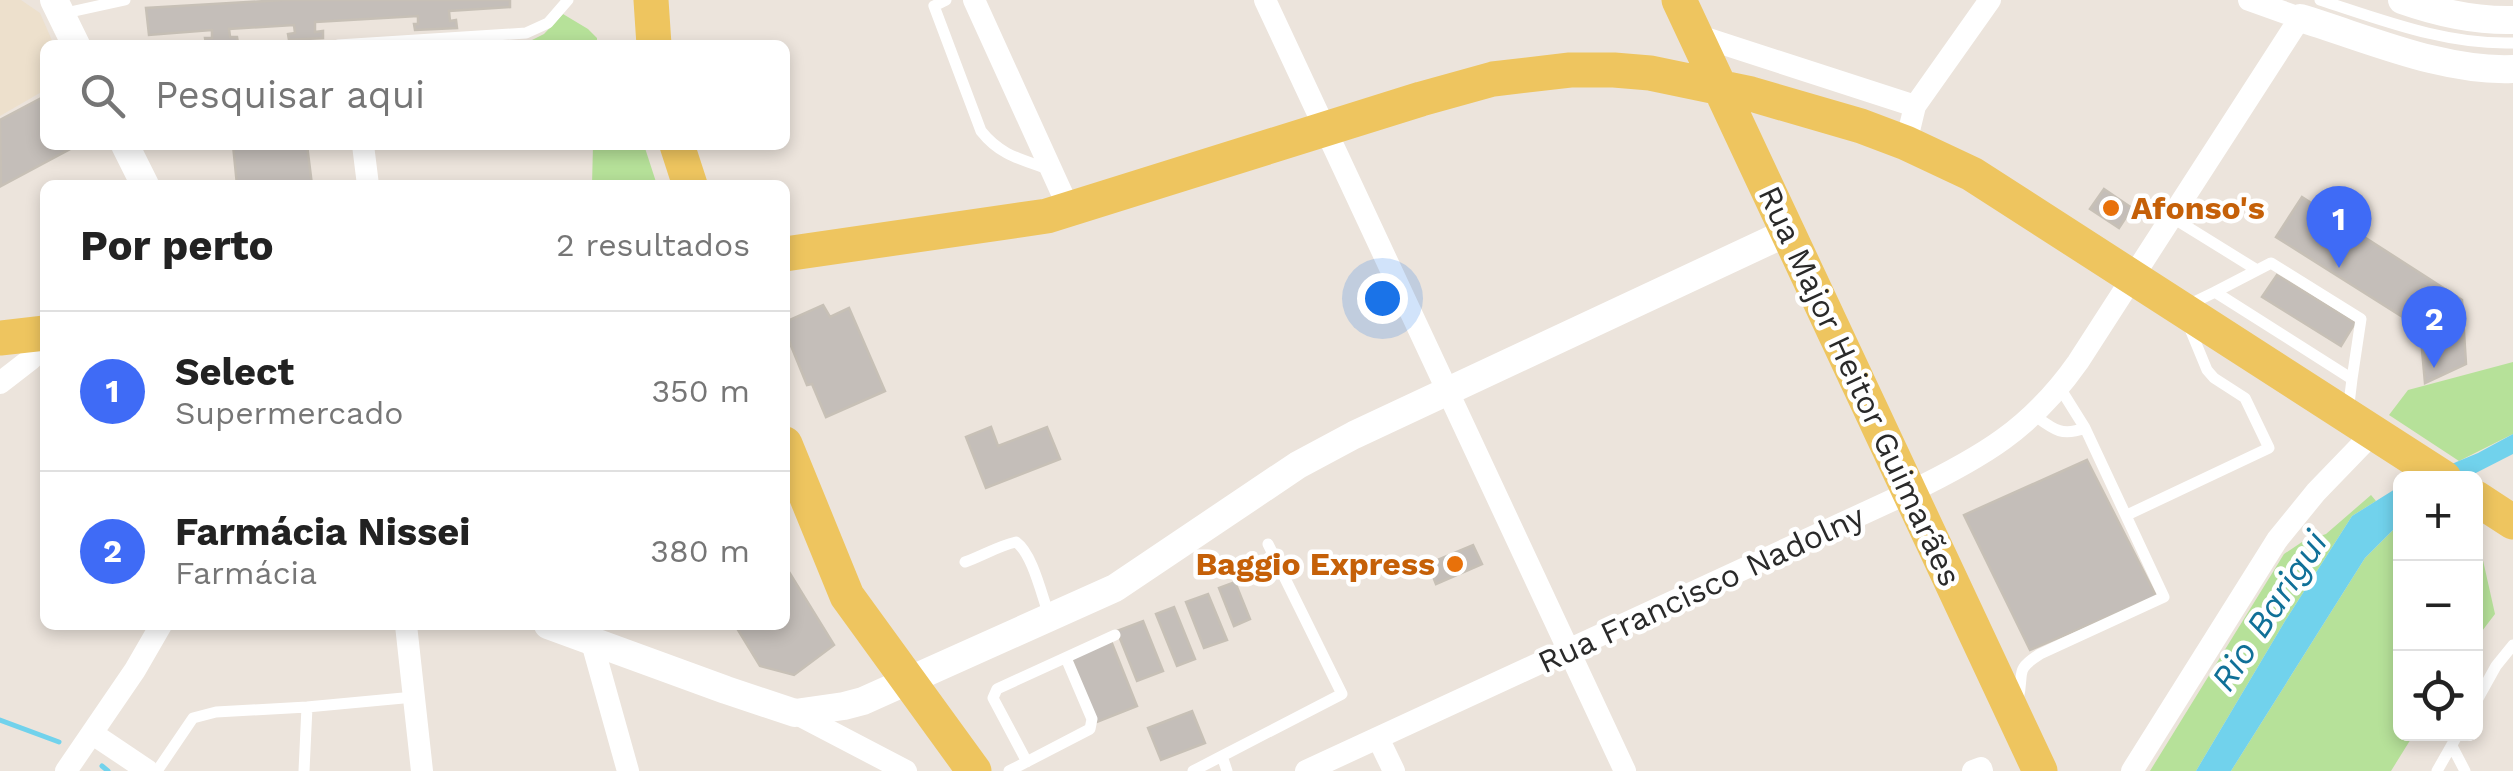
<!DOCTYPE html>
<html lang="pt">
<head>
<meta charset="utf-8">
<style>
  :root { --surface:#fff; --page:#f6f6f6; --text:#222; --muted:#767676; --line:#e0e0e0; --accent:#3f6bf6 }
  body { margin:0; font-family:"Work Sans",sans-serif; background:var(--page); color:var(--text) }
  .controls { position:absolute; right:30px; bottom:30px; display:grid; overflow:hidden; border-radius:15px; box-shadow:0 5px 15px #0003 }
  .controls button { width:90px; height:90px; display:grid; place-items:center; padding:0; border:0; border-bottom:2px solid var(--line); background:var(--surface); color:var(--text); font:50px sans-serif }
  .you { position:absolute; left:1382px; top:298px; width:35px; height:35px; margin:-25px; border:8px solid #fff; border-radius:50%; background:#1a73e8; box-shadow:0 0 0 15px #1a73e833 }
  .badge { display:grid; place-items:center; width:65px; height:65px; border-radius:50%; background:var(--accent); color:#fff; font-size:32px; font-weight:700 }
  .pin { position:absolute; translate:-50% -82px; filter:drop-shadow(0 2px 5px #0008) }
  .pin::after { content:''; position:absolute; top:52px; width:35px; height:30px; background:inherit; clip-path:polygon(0 0,100% 0,50% 100%) }
  .list { margin:0; padding:0; list-style:none }
  h2 { display:flex; justify-content:space-between; align-items:center; height:130px; margin:0; padding:0 40px; font-size:42px }
  h2 small { font-size:32px; font-weight:400; color:var(--muted) }
  .list li { display:grid; grid-template-columns:65px 1fr auto; gap:30px; align-items:center; box-sizing:border-box; height:160px; padding:0 40px; border-top:2px solid var(--line) }
  .list b { display:block; font-size:38px; white-space:nowrap }
  .list p { margin:0; font-size:32px; white-space:nowrap; color:var(--muted) }
  .list em { font-size:32px; font-style:normal; color:var(--muted) }
  .icon { flex:none; width:55px; height:55px; fill:none; stroke:currentColor; stroke-width:2; stroke-linecap:round; stroke-linejoin:round }
  .map { position:relative; flex:none; width:2513px; height:771px; overflow:hidden }
  .search { position:absolute; background:var(--surface); box-shadow:0 5px 15px #0003; left:40px; top:40px; width:750px; height:110px; display:flex; align-items:center; gap:25px; box-sizing:border-box; padding:0 35px; border-radius:15px; color:var(--muted); font-size:38px }
  .panel { position:absolute; background:var(--surface); box-shadow:0 5px 15px #0003; left:40px; top:180px; width:750px; height:450px; border-radius:15px }
  .map>svg:first-child { display:block }
  .education { fill:#ede0cc }
  .green { fill:#b6e199 }
  .water { fill:#71d2ec }
  .lines { fill:none; stroke-linecap:round; stroke-linejoin:round }
  .stream { stroke:#71d2ec; stroke-width:5 }
  .building { fill:#c4beb9; stroke:#c7c0b6; stroke-width:2.5 }
  .service { stroke:#fff; stroke-width:11 }
  .minor { stroke:#fff; stroke-width:22 }
  .tertiary { stroke:#fff; stroke-width:28 }
  .primary { stroke:#eec55f; stroke-width:35 }
  .food-dot { fill:#e8710a; stroke:#fff; stroke-width:4 }
  .labels { text-anchor:middle; dominant-baseline:central; stroke-width:9; stroke-linejoin:round; paint-order:stroke }
  .food-label { font-size:32px; font-weight:bold; fill:#c56008; stroke:#fff; text-anchor:start }
  .street-label { font-size:32px; fill:#2a2a2a; stroke:#fff }
  .water-label { font-size:35px; font-style:italic; fill:#107098; stroke:#fff }
</style>
</head>
<body>
<div class="map">
<svg width="2513" height="771" viewBox="0 0 2513 771">
  <rect width="100%" height="100%" fill="#ece4dc"/>
  <!-- education -->
  <path class="education" d="M0,0H21L40,13L54,45H45V90L0,116Z"/>
  <!-- green -->
  <path class="green" d="M563,14L588,29L597,38V45H527L526,43L544,34Z
    M593,145H644L657,185H592Z
    M2513,362V434L2459,461L2389,415L2408,390Z
    M2371,495L2376,501L2352,516L2285,621L2196,771H2150L2284,554L2302,542L2326,534Z
    M2400,523V734H2414L2391,771H2231L2365,558Z
    M2476,529L2495,614L2476,639Z"/>
  <!-- water -->
  <path class="water" d="M2513,434V454L2466,478H2418L2478,453Z
    M2400,486V523L2365,558L2231,771H2196L2285,621L2352,516Z"/>
  <g class="lines">
    <!-- stream -->
    <path class="stream" d="M0,720L59,742
      M102,766L108,771"/>
  </g>
  <!-- building -->
  <path class="building" d="M283,0H510V7L449,11L450,21L456,20L457,28L415,30L414,24H418V16L315,22V32L323,31V38L289,40L288,34L295,33L294,25L229,29L230,37H237L238,43L206,45L205,38H212V30L149,35L146,8Z
    M45,96V145H73L74,147L1,186L0,120Z
    M233,145H307L312,185H237Z
    M2104,189L2132,208L2119,228L2090,209Z
    M2302,197L2462,300L2466,364L2425,383L2420,328L2276,237Z
    M2277,275L2355,323L2341,346L2262,297Z
    M823,305L830,317L849,308L885,391L826,417L812,384L807,385L785,331V322Z
    M991,427L998,446L1047,427L1060,459L986,488L966,437Z
    M2087,460L2156,596L2030,650L1964,515Z
    M1473,545L1482,564L1436,584L1428,564Z
    M789,572L834,645L794,675L760,666L735,625H785V575Z
    M1235,582L1250,619L1234,626L1219,588Z
    M1208,594L1227,640L1204,648L1186,602Z
    M1174,607L1195,659L1177,666L1156,614Z
    M1143,621L1163,671L1137,681L1117,631Z
    M1111,641L1137,706L1097,722L1071,657Z
    M1192,711L1205,743L1161,760L1148,728Z"/>
  <g class="lines">
    <!-- service -->
    <path class="service" d="M946,0L934,6L981,131C1000,155 1020,159 1048,169
      M2320,0C2382,20 2446,45 2513,43
      M61,14L125,0
      M338,45L526,33L548,23L568,0
      M2173,218L2257,270
      M2215,292L2271,263L2361,319L2352,379
      M2188,305L2215,292L2352,379L2348,412
      M2034,415C2053,429 2061,437 2085,428
      M2127,515L2269,448L2245,398L2214,378L2207,370L2188,324
      M965,562C982,556 998,546 1016,542C1033,554 1042,597 1050,618
      M2018,699C2025,673 2013,671 2040,654L2164,597L2085,428L2060,388
      M2476,702L2496,666L2513,645
      M2452,746L2465,771
      M1222,756L1342,694L1268,544
      M1027,762L993,698L997,689L1115,635
      M157,771L193,718L216,712L307,707L414,697
      M304,771L307,707
      M1009,771L1090,729L1092,719L1066,658
      M1193,771L1222,756L1227,771
      M2437,771L2458,734"/>
    <!-- minor -->
    <path class="minor" d="M974,0L1070,211
      M1265,0L1625,771
      M1696,35L1915,106
      M1906,143L1915,106L1990,0
      M363,145L368,185
      M0,383L31,359L45,344
      M406,625L422,771
      M591,639L628,771
      M795,713L906,771
      M93,734L148,771
      M1378,738L1394,771
      M66,771L135,670L161,625
      M1306,771L1910,492C1982,457 2031,429 2078,362L2300,18L2249,0
      M1973,771L1981,768L1982,771
      M2132,771L2277,540L2316,492L2373,433"/>
    <!-- tertiary -->
    <path class="tertiary" d="M54,0L76,45
      M2402,0C2439,13 2474,21 2513,20
      M2300,18C2367,38 2442,72 2513,69
      M125,145L145,185
      M548,625L726,690L795,713L844,706L863,701L1115,588L1298,465L1354,435L1788,232"/>
    <!-- primary -->
    <path class="primary" d="M651,0L654,45
      M1679,0L2040,771
      M677,145L690,185
      M785,254L1047,216L1421,99L1493,79L1570,70H1614L1650,73L1751,94L1861,126L1906,143L1972,174L2444,478
      M0,338L45,333
      M785,444L847,596L974,771
      M2476,498L2513,522"/>
  </g>
  <!-- markers -->
  <g class="food-dot">
    <circle cx="2111" cy="208" r="10"/>
    <circle cx="1455" cy="564" r="10"/>
  </g>
  <g class="labels">
    <!-- food labels -->
    <g class="food-label">
      <text x="2131" y="208">Afonso's</text>
      <text x="1435" y="564" text-anchor="end">Baggio Express</text>
    </g>
    <!-- street labels -->
    <g class="street-label">
      <text transform="translate(1860 386) rotate(65)">Rua Major Heitor Guimarães</text>
      <text transform="translate(1701 589) rotate(-25)">Rua Francisco Nadolny</text>
    </g>
    <!-- water labels -->
    <g class="water-label">
      <text transform="translate(2269 611) rotate(-57)">Rio Barigui</text>
    </g>
  </g>
</svg>
<div class="controls">
<button>+</button>
<button>−</button>
<button><svg class="icon" aria-label="locate" viewBox="0 0 24 24"><circle cx="12" cy="12" r="6"/><path d="M12 2v4M12 18v4M2 12h4M18 12h4"/></svg></button>
</div>
<div class="you"></div>
<div class="pin badge" style="left:2339px;top:268px">1</div>
<div class="pin badge" style="left:2434px;top:368px">2</div>
<div class="search"><svg class="icon" aria-label="search" viewBox="0 0 24 24"><circle cx="10" cy="10" r="6"/><path d="M15 15l6 6"/></svg>Pesquisar aqui</div>
<section class="panel">
<h2>Por perto<small>2 resultados</small></h2>
<ul class="list">
<li><span class="badge">1</span><div><b>Select</b><p>Supermercado</p></div><em>350 m</em></li>
<li><span class="badge">2</span><div><b>Farmácia Nissei</b><p>Farmácia</p></div><em>380 m</em></li>
</ul>
</section>
</div>
</body>
</html>
